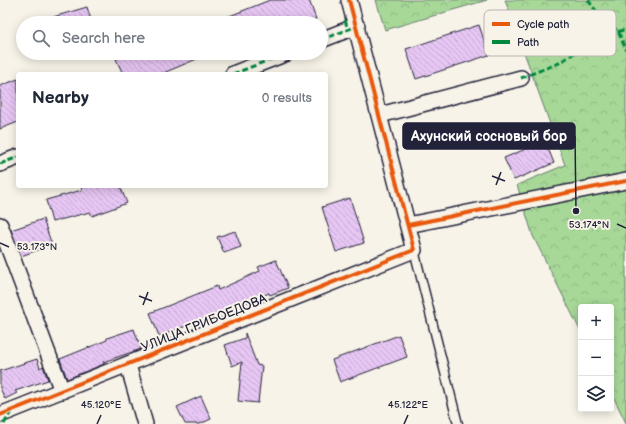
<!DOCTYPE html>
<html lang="en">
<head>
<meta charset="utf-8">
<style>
  :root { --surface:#fff; --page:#f2f2f3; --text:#1f2937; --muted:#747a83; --line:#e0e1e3 }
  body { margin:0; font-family:"Balsamiq Sans",sans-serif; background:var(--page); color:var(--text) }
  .controls { position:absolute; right:12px; bottom:12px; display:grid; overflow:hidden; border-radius:4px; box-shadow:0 2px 10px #0003 }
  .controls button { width:36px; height:36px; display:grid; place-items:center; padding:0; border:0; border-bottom:1px solid var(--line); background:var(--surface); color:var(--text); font:20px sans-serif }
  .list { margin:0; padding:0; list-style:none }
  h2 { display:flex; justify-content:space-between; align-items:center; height:52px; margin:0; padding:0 16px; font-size:17px }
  h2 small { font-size:13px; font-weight:400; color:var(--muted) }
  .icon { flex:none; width:22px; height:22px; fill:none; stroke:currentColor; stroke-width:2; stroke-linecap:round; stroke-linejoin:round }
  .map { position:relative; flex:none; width:626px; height:424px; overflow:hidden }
  .search { position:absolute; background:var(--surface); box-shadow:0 2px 10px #0003; left:16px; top:16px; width:312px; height:44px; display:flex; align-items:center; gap:10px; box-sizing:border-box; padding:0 14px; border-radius:22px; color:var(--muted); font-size:15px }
  .panel { position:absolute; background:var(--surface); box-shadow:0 2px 10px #0003; left:16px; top:72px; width:312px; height:116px; border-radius:4px }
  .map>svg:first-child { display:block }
  .forest { fill:url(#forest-crowns); stroke:#647d6a }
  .building { fill:url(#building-back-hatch); stroke:#22223b }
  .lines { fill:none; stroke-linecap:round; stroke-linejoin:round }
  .service-casing { stroke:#22223b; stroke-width:11 }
  .minor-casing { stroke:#22223b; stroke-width:18 }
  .service { stroke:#f7f3e8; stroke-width:8 }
  .minor { stroke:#f7f3e8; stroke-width:15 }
  .quiet { stroke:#00873e; stroke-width:3; stroke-dasharray:6 3; stroke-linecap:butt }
  .cycleway-casing { stroke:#f7f3e8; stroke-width:6 }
  .cycleway { stroke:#e8590c; stroke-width:4 }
  .ticks { fill:none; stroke:#22223b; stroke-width:1.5 }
  .labels { text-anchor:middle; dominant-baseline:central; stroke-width:4; stroke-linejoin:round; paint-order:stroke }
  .street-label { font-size:13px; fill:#22223b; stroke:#f7f3e8 }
  .key { fill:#f7f3e8; stroke:#b7b4b4; stroke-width:1 }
  .key-label { font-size:11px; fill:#22223b }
  .ticks-label { font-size:10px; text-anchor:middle; fill:#22223b; stroke:#f7f3e8; stroke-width:4; stroke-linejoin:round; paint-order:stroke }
  .leader { fill:none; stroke:#22223b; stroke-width:1.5 }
  .callout-dot { fill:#22223b; stroke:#f7f3e8; stroke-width:1.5 }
  .callout { fill:#22223b; stroke:#22223b; stroke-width:1.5 }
  .callout-label { font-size:14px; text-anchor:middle; font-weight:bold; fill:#fff }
</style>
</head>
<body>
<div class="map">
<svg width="626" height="424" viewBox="0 0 626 424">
  <defs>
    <pattern id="forest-crowns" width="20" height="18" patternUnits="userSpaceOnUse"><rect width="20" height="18" fill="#a7d898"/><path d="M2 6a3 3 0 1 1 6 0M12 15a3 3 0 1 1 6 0" fill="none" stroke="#8fb984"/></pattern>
    <pattern id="building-back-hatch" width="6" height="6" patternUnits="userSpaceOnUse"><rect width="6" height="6" fill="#e7c6f3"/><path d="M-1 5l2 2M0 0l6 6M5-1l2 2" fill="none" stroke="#c6aad1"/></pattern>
  </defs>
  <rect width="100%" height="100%" fill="#f7f3e8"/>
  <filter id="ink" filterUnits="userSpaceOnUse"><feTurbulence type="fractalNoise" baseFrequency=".025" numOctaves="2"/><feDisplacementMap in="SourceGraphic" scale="8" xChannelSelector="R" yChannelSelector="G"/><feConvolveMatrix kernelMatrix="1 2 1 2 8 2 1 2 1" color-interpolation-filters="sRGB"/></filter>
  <g filter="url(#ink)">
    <!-- forest -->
    <path class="forest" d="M376,0H487L385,30Z
      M505,0H626V423L611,392V307H581V332L533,236L517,185L565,165Z"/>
    <!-- building -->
    <path class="building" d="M270,0H309L316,19L303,23H212Z
      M87,7L92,23H43V20Z
      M479,25L489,55L416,79L406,49Z
      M132,53H211L161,74H123L116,59Z
      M18,79V122L0,129V86Z
      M545,141L554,163L514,180L504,158Z
      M81,186H120L127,203L92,216L90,212L52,222L46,200L82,190Z
      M350,198L364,243L336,252L322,207Z
      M43,219L52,245L21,256L11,230Z
      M235,231L241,247L224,253L217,237Z
      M276,260L288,288L270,295L269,293L200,323V321L159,336L150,313L217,286L218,290L260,271L258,267Z
      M134,329L141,349L103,362L104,364L67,379L60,359L107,340V338Z
      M245,333L257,365L262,366L258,403L238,401L242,362L232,366L225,345L245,338Z
      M399,335L407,357L340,382L332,360Z
      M37,359L40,368L43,366L48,380L15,391L17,393L5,399L0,388V371Z
      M201,396L211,419L200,424H185L177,407Z"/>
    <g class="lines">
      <defs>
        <path id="service" d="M414,250L458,424"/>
        <path id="minor" d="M321,40L357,26
          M233,74L287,53
          M380,115L521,78
          M0,164L18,157
          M0,225L62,391
          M408,225L626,181
          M128,365L145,424
          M0,415L414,250L349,0"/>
      </defs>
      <!-- service casing -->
      <use href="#service" class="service-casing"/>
      <!-- minor casing -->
      <use href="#minor" class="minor-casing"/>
      <!-- service -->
      <use href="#service" class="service"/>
      <!-- minor -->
      <use href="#minor" class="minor"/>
      <!-- quiet -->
      <path class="quiet" d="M588,0L602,19L618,31L626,50
        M345,20L348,30
        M321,40L357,26
        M233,74L287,53
        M521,78L559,63L596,39L626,29
        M0,164L18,157
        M4,424L12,410"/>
      <defs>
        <path id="cycleway" d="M408,225L626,181
          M0,415L414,250L349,0"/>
      </defs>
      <!-- cycleway casing -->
      <use href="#cycleway" class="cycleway-casing"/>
      <!-- cycleway -->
      <use href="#cycleway" class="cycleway"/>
    </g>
  </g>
  <!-- ticks -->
  <path class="ticks" d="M492,176L505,181M496,185L501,172M617,224L626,228M0,243L9,247M139,296L152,301M143,305L148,292M97,424L101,415M404,424L408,415"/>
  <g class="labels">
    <!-- street labels -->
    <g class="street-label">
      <text transform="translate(204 323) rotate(-22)">УЛИЦА ГРИБОЕДОВА</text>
    </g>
  </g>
  <!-- legend -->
  <rect x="484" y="10" width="132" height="46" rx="6" class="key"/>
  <rect x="492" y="22" width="18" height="4" fill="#e8590c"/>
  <rect x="492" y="40" width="18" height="4" fill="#00873e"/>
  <g class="key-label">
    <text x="517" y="28">Cycle path</text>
    <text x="517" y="46">Path</text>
  </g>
  <g class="ticks-label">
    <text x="589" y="228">53.174°N</text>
    <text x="37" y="250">53.173°N</text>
    <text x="101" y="408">45.120°E</text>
    <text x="408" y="408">45.122°E</text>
  </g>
  <!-- callouts -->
  <path class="leader" d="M576 211L575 136"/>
  <circle class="callout-dot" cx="576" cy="211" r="4"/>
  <rect class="callout" x="403" y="123" width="172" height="26" rx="4"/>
  <g class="callout-label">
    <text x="489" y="141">Ахунский сосновый бор</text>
  </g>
</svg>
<div class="controls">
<button>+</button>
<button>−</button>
<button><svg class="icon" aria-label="layers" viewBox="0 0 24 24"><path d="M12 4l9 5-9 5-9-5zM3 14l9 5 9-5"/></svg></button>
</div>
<div class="search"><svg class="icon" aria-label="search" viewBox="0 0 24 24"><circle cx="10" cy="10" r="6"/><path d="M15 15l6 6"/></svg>Search here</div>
<section class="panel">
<h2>Nearby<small>0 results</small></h2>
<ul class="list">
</ul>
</section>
</div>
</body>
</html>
